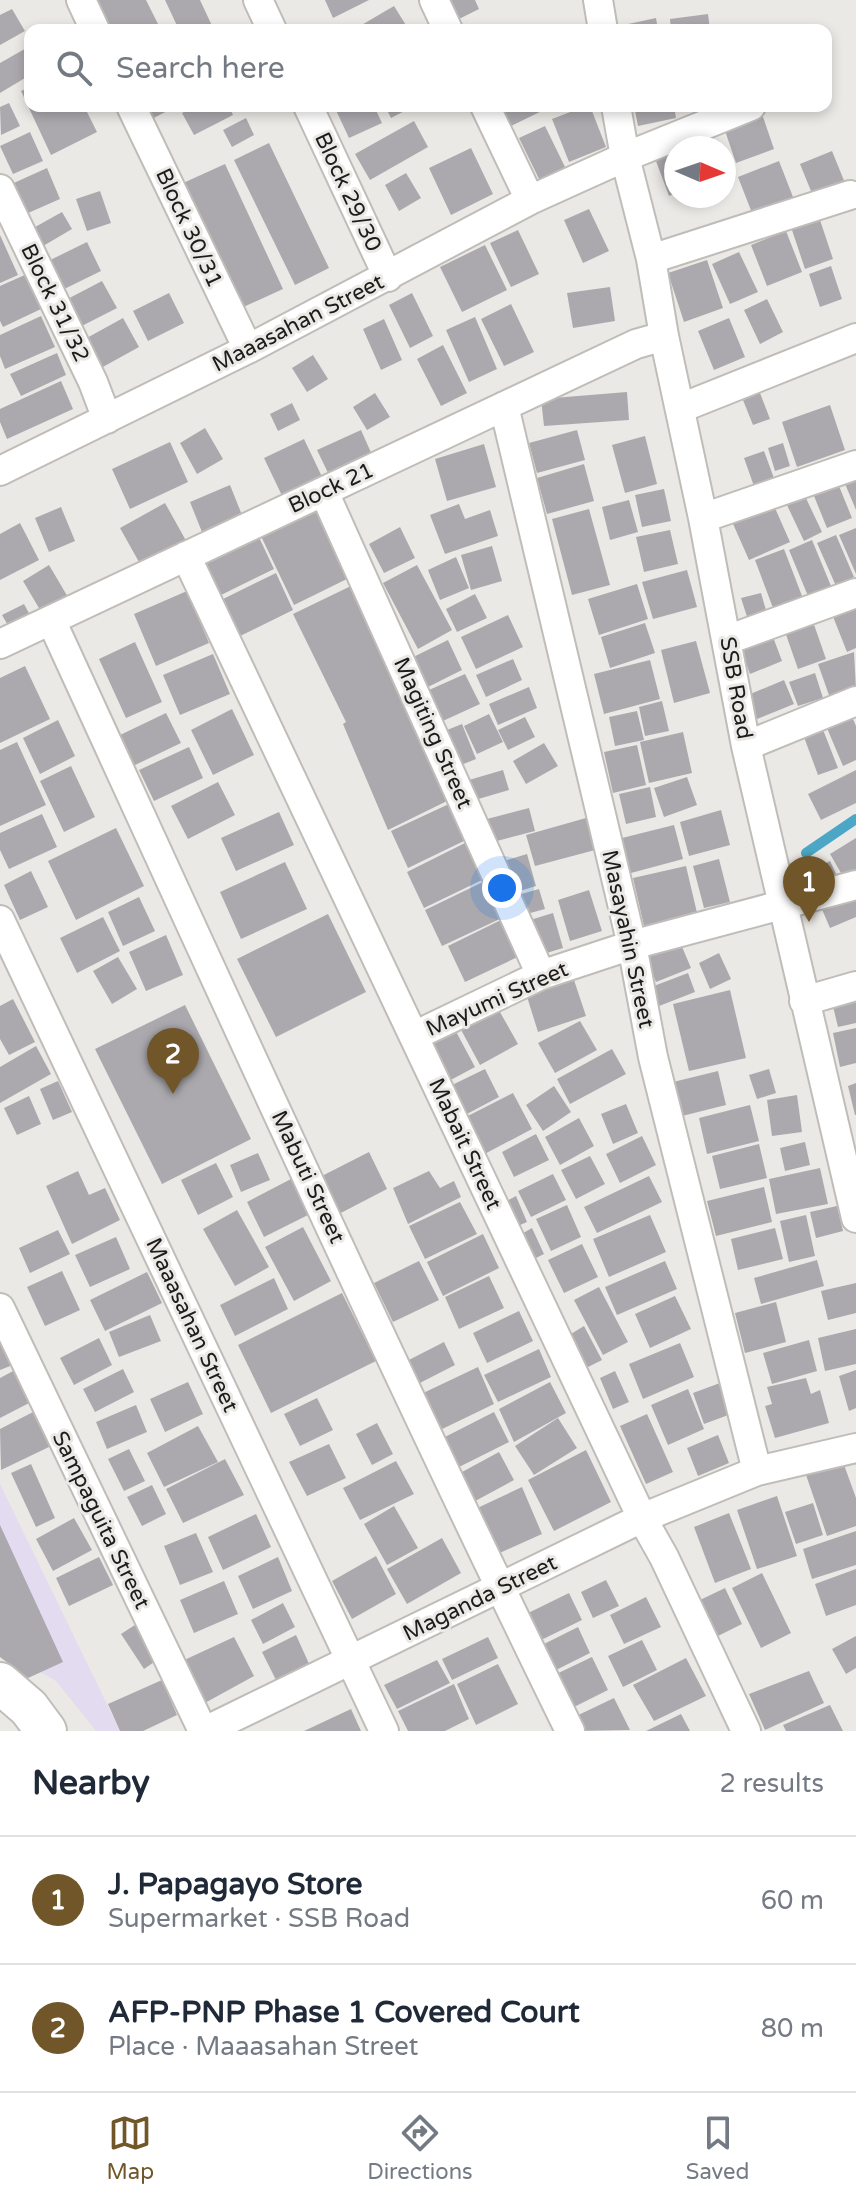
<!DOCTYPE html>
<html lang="en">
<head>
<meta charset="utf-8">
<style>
  :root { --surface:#fff; --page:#f2f2f3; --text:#1f2937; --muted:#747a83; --line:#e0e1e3; --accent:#705628 }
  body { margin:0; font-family:"Varela Round",sans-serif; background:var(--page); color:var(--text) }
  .compass { position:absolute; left:664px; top:136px; width:72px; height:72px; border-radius:50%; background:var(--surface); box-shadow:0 4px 12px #0003; rotate:92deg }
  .you { position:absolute; left:502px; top:888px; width:28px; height:28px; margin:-20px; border:6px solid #fff; border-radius:50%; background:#1a73e8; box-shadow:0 0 0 12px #1a73e833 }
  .badge { display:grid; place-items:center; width:52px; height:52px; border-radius:50%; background:var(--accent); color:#fff; font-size:26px; font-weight:700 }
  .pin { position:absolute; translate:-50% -66px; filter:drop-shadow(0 2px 4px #0008) }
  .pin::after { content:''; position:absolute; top:42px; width:28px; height:24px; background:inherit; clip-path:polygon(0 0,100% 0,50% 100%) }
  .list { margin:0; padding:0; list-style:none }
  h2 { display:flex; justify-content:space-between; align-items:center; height:104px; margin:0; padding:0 32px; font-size:34px }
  h2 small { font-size:26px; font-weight:400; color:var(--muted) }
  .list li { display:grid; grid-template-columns:52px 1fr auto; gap:24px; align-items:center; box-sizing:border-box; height:128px; padding:0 32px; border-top:2px solid var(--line) }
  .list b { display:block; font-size:30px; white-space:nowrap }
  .list p { margin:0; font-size:26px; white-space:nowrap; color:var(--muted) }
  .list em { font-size:26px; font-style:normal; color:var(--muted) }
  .icon { flex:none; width:44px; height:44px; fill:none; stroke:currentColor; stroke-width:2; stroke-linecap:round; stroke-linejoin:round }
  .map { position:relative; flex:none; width:856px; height:1731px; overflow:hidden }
  .search { position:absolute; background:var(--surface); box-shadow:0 4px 12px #0003; left:24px; right:24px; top:24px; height:88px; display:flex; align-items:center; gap:20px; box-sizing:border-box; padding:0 28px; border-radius:16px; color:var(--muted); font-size:30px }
  .sheet { height:360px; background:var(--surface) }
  nav { display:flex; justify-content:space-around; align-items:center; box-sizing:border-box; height:112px; border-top:2px solid var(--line); background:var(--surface); font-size:22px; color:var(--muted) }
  nav a { display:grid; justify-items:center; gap:4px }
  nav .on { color:var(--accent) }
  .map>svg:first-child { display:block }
  .industrial { fill:#e3dbf0 }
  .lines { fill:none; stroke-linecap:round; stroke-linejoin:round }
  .stream { stroke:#4ca7c6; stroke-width:10 }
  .building { fill:#aba9ad }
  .street-casing { stroke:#c0bdb9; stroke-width:32 }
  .secondary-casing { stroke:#c0bdb9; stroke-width:44 }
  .street { stroke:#fff; stroke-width:28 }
  .secondary { stroke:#fff; stroke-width:40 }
  .labels { text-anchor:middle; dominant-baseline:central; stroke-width:6; stroke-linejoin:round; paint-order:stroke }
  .street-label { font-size:22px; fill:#1d1c1b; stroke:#ebe9e5 }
</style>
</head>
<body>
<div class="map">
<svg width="856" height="1731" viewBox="0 0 856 1731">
  <rect width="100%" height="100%" fill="#ebe9e5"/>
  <!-- industrial -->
  <path class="industrial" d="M0,1484L120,1731H96L56,1681L0,1649Z"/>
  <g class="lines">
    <!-- stream -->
    <path class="stream" d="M806,853L856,819"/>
  </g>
  <!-- building -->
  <path class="building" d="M80,0H146L161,30H95Z
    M165,0H200L214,30H179Z
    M325,0H369L333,18Z
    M440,0H475L479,9L451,23Z
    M394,6L409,30H353Z
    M12,9L25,31L0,45V15Z
    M708,14L710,30H671L670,19Z
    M656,18L658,30H620L619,26Z
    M30,46V75L0,93V63Z
    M30,87V106H84L97,132L51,155L21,91Z
    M9,103L20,126L1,135L0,107Z
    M134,106H177L142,124Z
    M196,106H229L233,115L194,135L182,113Z
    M334,106H374L382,123L349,138Z
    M385,106H414L391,118Z
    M499,106H552L509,127Z
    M586,106H590L606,147L569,162L552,119Z
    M634,106H674L676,118L638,126Z
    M761,111L774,149L736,163L723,125Z
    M246,118L254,135L232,147L223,130Z
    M414,121L428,147L370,180L355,154Z
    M545,126L566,169L540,181L519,138Z
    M30,132L43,161L13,174L0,146Z
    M696,137L700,148H676V193L669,196L653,153Z
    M269,143L329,268L295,285L234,160Z
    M471,148L493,194L451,215L429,168Z
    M832,151L845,183L813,196L800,164Z
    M779,161L793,197L752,213L738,177Z
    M225,164L283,289L239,309L181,184Z
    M47,168L60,199L19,217L5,187Z
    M406,173L421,198L399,211L385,185Z
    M100,191L111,223L87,231L76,199Z
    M589,209L609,251L583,263L564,220Z
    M62,212L72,229L38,249L28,231Z
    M819,217L833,259L805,269L791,227Z
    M518,230L539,274L511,287L490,243Z
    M786,231L802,272L767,286L751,245Z
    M0,235L18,275L0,283Z
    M87,242L101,271L52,295L38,266Z
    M485,245L507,290L462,312L440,267Z
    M739,252L758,292L730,304L712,264Z
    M707,260L723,308L684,322L668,273Z
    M831,266L842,299L820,307L809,274Z
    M27,274L41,309L3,327L0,321V286Z
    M102,281L117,308L72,331L58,304Z
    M610,287L615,321L573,328L567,293Z
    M169,293L184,323L148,341L133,311Z
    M412,293L433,336L410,348L389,305Z
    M767,299L783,332L760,344L744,310Z
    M511,304L534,352L504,366L481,319Z
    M41,316L55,347L5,369L0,356V335Z
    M475,317L497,369L469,382L446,330Z
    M123,318L139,347L101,368L85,339Z
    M729,318L745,357L714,370L698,331Z
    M384,319L402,360L381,370L363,329Z
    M443,345L467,393L441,406L417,359Z
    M57,353L66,375L21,396L10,374Z
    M313,355L328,379L307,392L292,368Z
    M61,381L73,409L7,439L0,422V409Z
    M627,392L629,420L544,426L541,399Z
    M375,393L390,417L367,430L353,407Z
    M760,393L770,419L753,425L743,400Z
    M292,403L300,420L278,431L270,414Z
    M830,405L845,450L797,467L782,422Z
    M205,428L223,459L197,474L180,443Z
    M361,430L373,457L330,477L317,450Z
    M577,430L585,460L537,473L529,443Z
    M645,436L657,484L625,493L612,445Z
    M304,439L325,483L285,502L264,458Z
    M170,442L188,482L130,509L112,469Z
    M783,443L790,466L775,471L768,448Z
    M484,444L496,487L447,501L435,459Z
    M764,451L775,481L755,489L744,458Z
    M584,464L594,501L547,514L537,478Z
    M856,474V510L843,479Z
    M230,485L242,515L202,532L190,502Z
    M839,486L852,518L827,528L814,496Z
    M664,489L671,521L642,527L635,495Z
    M804,494L822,532L804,541L786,503Z
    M771,499L790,542L749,560L730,517Z
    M629,500L638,532L610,540L602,507Z
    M165,503L189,546L144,571L120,528Z
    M319,503L353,576L294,605L259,532Z
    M459,504L465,519L490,510L498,536L445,554L430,515Z
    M61,507L75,541L49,552L35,518Z
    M589,509L610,585L572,595L552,519Z
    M20,523L39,560L0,580V534Z
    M400,527L415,558L384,573L369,544Z
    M856,528V574L839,535Z
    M670,530L678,564L644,572L636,537Z
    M257,533L274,569L215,598L198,561Z
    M836,535L854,577L836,586L817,543Z
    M812,540L831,586L808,596L789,550Z
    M492,546L502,581L471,590L461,555Z
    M784,549L802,596L773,608L755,560Z
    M456,557L469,588L440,600L428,570Z
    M49,565L72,604L46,620L23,581Z
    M417,565L452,630L418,649L383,583Z
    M687,570L697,607L653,619L642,582Z
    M276,573L293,610L234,639L217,602Z
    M637,584L648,619L599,635L588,599Z
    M353,585L447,801L388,830L343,724L346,722L293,614Z
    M187,591L209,643L156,666L134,614Z
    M761,593L768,617L749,623L741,598Z
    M475,594L487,618L457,632L446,609Z
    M24,604L37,628L16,639L2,615Z
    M856,604V648L847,652L832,614Z
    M508,615L523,647L476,669L461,637Z
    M811,616L826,659L798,669L783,626Z
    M645,623L655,653L610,668L601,637Z
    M770,629L782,661L750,674L738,642Z
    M448,640L462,670L420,691L405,661Z
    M696,641L710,693L674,703L661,650Z
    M135,642L162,702L126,718L99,659Z
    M854,652L856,689L830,698L818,664Z
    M213,654L230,694L180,715L163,675Z
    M513,659L522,680L486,697L476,675Z
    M650,660L660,699L604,714L594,674Z
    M25,666L50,719L0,743V678Z
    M815,673L823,698L798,706L789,682Z
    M465,674L480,704L434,725L420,694Z
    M784,680L794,704L757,719L748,695Z
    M529,687L537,708L498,725L489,704Z
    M662,701L669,731L645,736L639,707Z
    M232,709L254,755L213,775L191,730Z
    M849,710L856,726V760L843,766L824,721Z
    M637,711L644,740L615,746L609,717Z
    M166,713L181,743L133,766L118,736Z
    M489,714L503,742L477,754L464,726Z
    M525,717L535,737L508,750L498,730Z
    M58,720L75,756L40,774L23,738Z
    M820,722L838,768L818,775L801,729Z
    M462,724L476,759L451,769L437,734Z
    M683,732L692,773L649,783L640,742Z
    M17,742L46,805L0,826V750Z
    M544,743L558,766L526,784L513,761Z
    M637,745L646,785L613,793L604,752Z
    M189,747L203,778L154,801L139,770Z
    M71,766L95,817L64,832L40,781Z
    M503,770L509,790L475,800L469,780Z
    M856,770V803L821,820L808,794Z
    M687,777L697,805L664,817L654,788Z
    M218,782L235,815L188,839L171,806Z
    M650,787L656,817L626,824L619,794Z
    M451,803L468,839L408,868L391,831Z
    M529,808L535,831L493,842L487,819Z
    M721,810L730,845L689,856L680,822Z
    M279,812L294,845L236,871L221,838Z
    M42,814L57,847L9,869L0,850V833Z
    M586,818L595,850L535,866L526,835Z
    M674,825L683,859L631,873L622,838Z
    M116,828L144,886L76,920L48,861Z
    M856,838V874L845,880L830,854Z
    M465,843L482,880L424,908L407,872Z
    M527,854L536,886L513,893L504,861Z
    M719,859L730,902L704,908L693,866Z
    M830,861L839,880L797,901L788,882Z
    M285,862L307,909L241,939L220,892Z
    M686,866L698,917L645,930L633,878Z
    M31,871L48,907L20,920L4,885Z
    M485,881L502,918L442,946L425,910Z
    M539,889L545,909L523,915L518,895Z
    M589,890L602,931L570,941L558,900Z
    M856,891V917L830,928L821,907Z
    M139,897L155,931L123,946L108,912Z
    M553,913L563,948L540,955L530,920Z
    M328,914L366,992L276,1037L237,959Z
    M103,917L120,951L77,973L60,938Z
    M507,917L524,954L465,982L448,946Z
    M166,935L183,975L146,991L129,952Z
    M677,935L691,968L656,982L642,949Z
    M719,953L731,979L710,989L699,963Z
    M118,957L137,989L112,1004L93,971Z
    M571,971L586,1016L538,1032L524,987Z
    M688,973L695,992L654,1008L646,989Z
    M730,990L746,1058L689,1071L673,1004Z
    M856,992V1023L838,1027L831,998Z
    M13,999L35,1042L9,1055L0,1039V1006Z
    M185,1005L251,1139L162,1184L95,1049Z
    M496,1005L518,1044L480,1065L459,1026Z
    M580,1021L597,1050L555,1073L538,1043Z
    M453,1026L475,1067L447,1082L425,1042Z
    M856,1028V1063L840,1067L833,1033Z
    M36,1046L51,1074L0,1103V1067Z
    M612,1049L626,1074L570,1104L557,1079Z
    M485,1069L499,1097L465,1115L450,1086Z
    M769,1069L776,1093L757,1099L749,1075Z
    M718,1071L726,1105L674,1118L665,1084Z
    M58,1081L72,1112L53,1120L40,1089Z
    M856,1083V1115H855L848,1086Z
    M554,1086L571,1112L543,1131L526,1105Z
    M513,1093L532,1129L477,1158L458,1121Z
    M797,1095L802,1132L772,1136L767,1100Z
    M29,1096L41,1124L17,1135L4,1108Z
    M626,1104L638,1133L613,1144L601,1114Z
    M750,1105L759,1141L707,1154L699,1118Z
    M579,1118L594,1146L560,1165L545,1137Z
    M536,1134L549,1160L514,1177L502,1152Z
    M642,1136L656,1165L620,1183L606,1154Z
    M805,1142L810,1165L785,1171L780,1148Z
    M759,1144L767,1178L720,1189L712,1156Z
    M369,1152L387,1189L335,1216L316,1179Z
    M258,1153L270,1180L241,1192L230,1165Z
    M590,1156L605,1184L576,1199L561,1170Z
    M216,1163L233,1197L198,1215L181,1180Z
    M820,1168L828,1204L776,1214L769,1179Z
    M78,1171L89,1195L105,1188L120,1220L72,1244L46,1186Z
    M429,1171L440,1188L454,1181L461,1197L408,1224L393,1188Z
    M553,1174L566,1200L531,1217L518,1191Z
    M649,1176L662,1202L597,1233L584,1207Z
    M291,1179L308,1215L264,1237L247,1202Z
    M764,1187L772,1222L716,1236L707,1201Z
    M516,1196L527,1222L511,1229L501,1204Z
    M460,1202L477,1234L425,1259L409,1226Z
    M567,1205L581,1237L551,1251L536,1219Z
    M837,1206L843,1231L816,1238L810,1212Z
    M237,1210L269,1267L235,1286L203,1229Z
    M650,1215L666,1252L609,1277L593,1239Z
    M806,1215L815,1256L789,1262L780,1221Z
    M303,1227L331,1281L294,1301L265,1247Z
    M532,1228L544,1254L530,1261L518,1236Z
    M775,1228L783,1259L738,1270L731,1239Z
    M58,1230L70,1254L30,1273L19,1248Z
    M483,1234L499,1268L443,1296L427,1262Z
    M116,1237L130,1269L90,1287L75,1255Z
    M582,1244L598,1277L564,1293L548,1260Z
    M817,1260L824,1286L761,1304L754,1278Z
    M419,1261L439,1300L393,1322L374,1283Z
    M665,1261L677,1289L617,1315L605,1287Z
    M62,1271L80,1310L45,1326L27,1287Z
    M147,1272L162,1303L105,1331L90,1300Z
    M489,1276L504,1308L459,1329L445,1297Z
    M274,1278L288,1309L235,1336L220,1305Z
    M856,1283V1313L828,1320L821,1291Z
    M599,1287L628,1342L603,1355L574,1300Z
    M342,1293L376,1361L271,1413L238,1345Z
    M675,1296L691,1329L650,1348L635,1314Z
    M776,1302L786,1342L745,1353L735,1313Z
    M519,1311L533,1341L487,1363L473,1333Z
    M150,1315L161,1341L119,1357L109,1332Z
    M584,1326L602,1360L580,1371L566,1337Z
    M856,1329V1364L825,1371L818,1338Z
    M0,1334L15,1364L0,1370Z
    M99,1338L112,1365L74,1385L60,1358Z
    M809,1340L817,1371L772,1384L763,1353Z
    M444,1342L455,1365L412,1387L401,1364Z
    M680,1343L694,1377L643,1399L629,1364Z
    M539,1349L551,1377L498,1402L484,1375Z
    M478,1367L494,1404L436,1432L419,1395Z
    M17,1369L33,1401L0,1418V1378Z
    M123,1369L134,1392L95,1412L83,1389Z
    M856,1370V1408L849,1411L839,1376Z
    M615,1371L629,1402L613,1409L600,1378Z
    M806,1378L811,1394L820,1390L829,1423L775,1438L765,1406L772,1404L767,1387Z
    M188,1382L203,1414L165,1432L150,1399Z
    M550,1382L566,1413L514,1442L499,1409Z
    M720,1383L731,1414L704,1424L693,1393Z
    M688,1389L704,1429L668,1445L651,1405Z
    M317,1398L333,1430L300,1446L284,1414Z
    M136,1405L147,1432L107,1449L96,1422Z
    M35,1411L51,1446L1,1470L0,1429Z
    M494,1412L509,1442L455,1469L441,1439Z
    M647,1414L673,1472L646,1484L620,1426Z
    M558,1418L577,1448L534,1475L515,1446Z
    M377,1423L393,1454L372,1465L356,1434Z
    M198,1426L218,1462L164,1487L147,1453Z
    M718,1435L729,1463L698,1476L687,1448Z
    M329,1444L346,1478L307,1496L289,1462Z
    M129,1449L145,1481L124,1491L108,1459Z
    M586,1450L611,1502L554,1531L528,1480Z
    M499,1452L514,1480L466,1506L451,1478Z
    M225,1459L244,1495L183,1523L166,1489Z
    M396,1461L414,1494L360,1520L343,1488Z
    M843,1462L856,1498V1526L827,1536L806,1475Z
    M31,1464L55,1518L36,1527L11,1473Z
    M152,1485L166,1514L142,1526L127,1497Z
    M522,1487L542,1534L493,1556L473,1510Z
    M777,1496L797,1556L757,1569L737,1510Z
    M813,1503L823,1535L796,1544L785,1512Z
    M394,1506L418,1548L387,1565L364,1524Z
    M729,1513L751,1569L715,1583L694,1527Z
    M256,1514L271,1547L223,1570L208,1537Z
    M74,1518L92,1550L53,1571L36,1539Z
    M0,1525L63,1662L28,1678L0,1657Z
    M856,1531V1565L812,1579L803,1549Z
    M196,1533L213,1572L180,1585L164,1546Z
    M442,1538L461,1573L407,1604L387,1569Z
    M376,1556L396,1594L352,1619L332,1581Z
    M99,1557L113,1585L69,1606L56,1578Z
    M278,1557L292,1591L253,1609L238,1576Z
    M856,1569V1605L826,1616L815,1584Z
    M762,1573L791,1633L761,1648L732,1588Z
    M606,1580L619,1606L593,1618L581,1592Z
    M224,1581L238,1614L194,1633L180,1600Z
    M725,1588L742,1624L718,1636L700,1600Z
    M569,1593L582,1620L531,1645L518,1618Z
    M646,1597L661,1627L624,1644L610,1615Z
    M283,1603L295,1627L263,1644L251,1620Z
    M141,1621L163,1656L144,1669L121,1634Z
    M578,1627L590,1653L546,1675L534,1649Z
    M296,1635L311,1668L278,1684L262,1652Z
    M856,1636V1668L846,1674L832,1649Z
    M234,1637L254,1676L203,1704L180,1662Z
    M488,1637L498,1658L452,1680L442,1659Z
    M642,1640L657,1670L623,1687L608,1656Z
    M592,1657L608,1690L566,1711L550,1677Z
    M686,1658L706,1696L654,1721L633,1685Z
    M437,1660L450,1683L397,1709L384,1685Z
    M498,1664L518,1704L476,1725L457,1684Z
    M809,1671L824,1703L765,1730L749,1694Z
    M162,1680L177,1715L143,1731H120L108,1704Z
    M454,1684L469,1719L445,1731H408L398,1711Z
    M614,1698L630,1730L575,1731L570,1719Z
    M830,1705L843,1731H786L783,1725Z
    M351,1709L361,1731H304Z
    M681,1714L690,1731H646Z"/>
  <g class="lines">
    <defs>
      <path id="street" d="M81,0L95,30
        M258,0L272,30
        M434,0L448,30
        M598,0L603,30
        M131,106L248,349
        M308,106L388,277
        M485,106L530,200
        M616,106L625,157L651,259L664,336L703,518L746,746L856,1218
        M0,189L93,382L107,419
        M651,259L850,195
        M504,406L632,945L653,1057L757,1471
        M681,408L856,338
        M0,471L248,349L530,200L625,157L751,106
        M324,492L541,975
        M703,518L856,465
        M186,556L642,1518L664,1557L746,1731
        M51,620C222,992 390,1364 570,1731
        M727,640L856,593
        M0,644L636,344L664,336
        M746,746L856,701
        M0,920L384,1731
        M804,1001L856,986
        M414,1036L541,975L632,945L856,885
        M0,1308L203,1731
        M205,1731L642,1518L757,1471L856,1448"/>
      <path id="secondary" d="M0,1683L29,1708L46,1731"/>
    </defs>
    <!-- street casing -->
    <use href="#street" class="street-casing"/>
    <!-- secondary casing -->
    <use href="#secondary" class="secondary-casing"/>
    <!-- street -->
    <use href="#street" class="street"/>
    <!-- secondary -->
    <use href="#secondary" class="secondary"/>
  </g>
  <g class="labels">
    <!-- street labels -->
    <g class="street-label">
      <text transform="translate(348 192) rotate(65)">Block 29/30</text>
      <text transform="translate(189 228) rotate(65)">Block 30/31</text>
      <text transform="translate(55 303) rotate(64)">Block 31/32</text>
      <text transform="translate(298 323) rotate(-27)">Maaasahan Street</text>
      <text transform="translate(331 488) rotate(-25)">Block 21</text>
      <text transform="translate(736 688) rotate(80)">SSB Road</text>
      <text transform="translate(433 733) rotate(66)">Magiting Street</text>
      <text transform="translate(628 939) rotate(78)">Masayahin Street</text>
      <text transform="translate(497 999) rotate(-24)">Mayumi Street</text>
      <text transform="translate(465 1144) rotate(65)">Mabait Street</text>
      <text transform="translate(308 1177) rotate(65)">Mabuti Street</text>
      <text transform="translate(192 1325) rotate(65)">Maaasahan Street</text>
      <text transform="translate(101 1520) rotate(64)">Sampaguita Street</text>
      <text transform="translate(480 1598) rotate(-26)">Maganda Street</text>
    </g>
  </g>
</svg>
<svg class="compass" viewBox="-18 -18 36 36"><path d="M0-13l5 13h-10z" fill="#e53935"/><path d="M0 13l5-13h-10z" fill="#747a83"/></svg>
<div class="you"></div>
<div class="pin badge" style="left:809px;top:922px">1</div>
<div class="pin badge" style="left:173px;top:1094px">2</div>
<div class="search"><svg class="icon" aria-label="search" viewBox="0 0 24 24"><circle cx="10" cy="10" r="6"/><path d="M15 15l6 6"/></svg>Search here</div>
</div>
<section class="sheet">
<h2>Nearby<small>2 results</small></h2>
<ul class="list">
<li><span class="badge">1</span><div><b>J. Papagayo Store</b><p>Supermarket · SSB Road</p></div><em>60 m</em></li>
<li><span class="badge">2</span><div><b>AFP-PNP Phase 1 Covered Court</b><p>Place · Maaasahan Street</p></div><em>80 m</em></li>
</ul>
</section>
<nav>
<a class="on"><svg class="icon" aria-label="map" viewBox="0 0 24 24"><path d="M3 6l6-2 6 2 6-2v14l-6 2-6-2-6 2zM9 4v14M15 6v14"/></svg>Map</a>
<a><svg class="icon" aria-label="directions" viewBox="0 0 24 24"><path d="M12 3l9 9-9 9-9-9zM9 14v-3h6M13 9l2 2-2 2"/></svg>Directions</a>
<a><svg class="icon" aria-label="saved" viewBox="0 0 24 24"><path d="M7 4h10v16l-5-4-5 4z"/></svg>Saved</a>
</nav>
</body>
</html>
